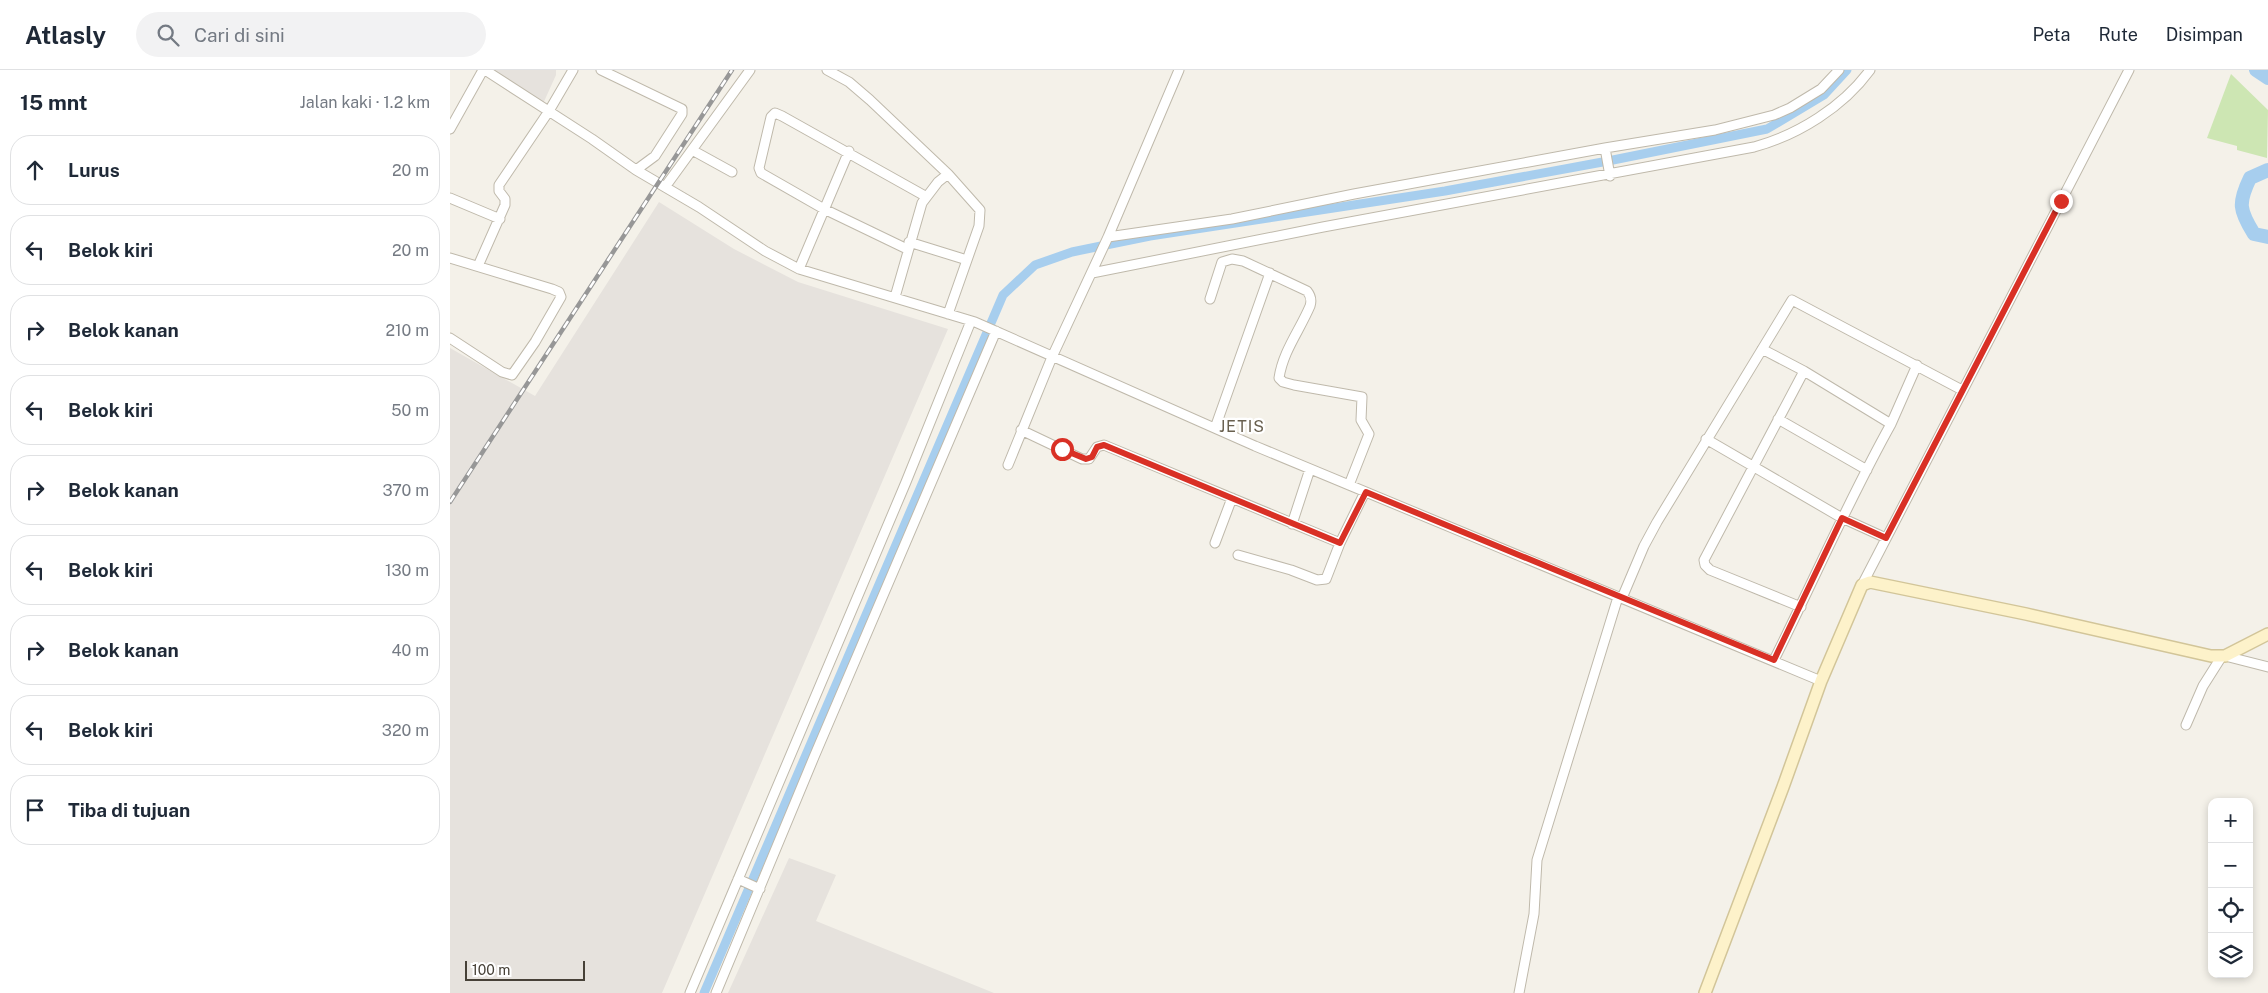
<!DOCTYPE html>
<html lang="id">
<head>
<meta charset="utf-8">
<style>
  :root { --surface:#fff; --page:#f2f2f3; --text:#1f2937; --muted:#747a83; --line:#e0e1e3 }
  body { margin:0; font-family:"Public Sans",sans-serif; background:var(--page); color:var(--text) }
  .controls { position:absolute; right:15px; bottom:15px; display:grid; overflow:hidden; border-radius:10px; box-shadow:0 2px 8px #0003 }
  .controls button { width:45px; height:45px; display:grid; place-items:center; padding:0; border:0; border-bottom:1px solid var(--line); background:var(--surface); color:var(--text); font:25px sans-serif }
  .scale { position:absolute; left:15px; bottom:12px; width:120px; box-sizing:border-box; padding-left:5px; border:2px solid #474137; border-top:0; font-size:14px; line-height:18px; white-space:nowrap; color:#474137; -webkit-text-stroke:4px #fff; paint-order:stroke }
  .stop { position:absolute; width:15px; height:15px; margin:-11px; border:4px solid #d93025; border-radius:50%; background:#fff }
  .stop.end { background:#d93025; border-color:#fff; box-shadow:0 1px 5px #0008 }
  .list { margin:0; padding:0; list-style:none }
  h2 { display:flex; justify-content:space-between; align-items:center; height:65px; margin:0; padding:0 20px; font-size:21px }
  h2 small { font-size:16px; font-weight:400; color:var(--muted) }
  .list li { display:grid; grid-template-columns:32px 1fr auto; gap:15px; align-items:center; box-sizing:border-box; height:70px; margin:0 10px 10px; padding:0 10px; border:1px solid var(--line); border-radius:20px }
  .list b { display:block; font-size:19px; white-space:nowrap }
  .list em { font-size:16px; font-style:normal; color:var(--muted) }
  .icon { flex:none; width:28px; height:28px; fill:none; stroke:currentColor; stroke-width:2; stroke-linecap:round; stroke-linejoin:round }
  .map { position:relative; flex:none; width:1818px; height:923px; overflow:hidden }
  header { display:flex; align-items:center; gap:30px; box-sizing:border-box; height:70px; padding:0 25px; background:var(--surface); border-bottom:1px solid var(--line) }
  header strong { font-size:24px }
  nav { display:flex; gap:28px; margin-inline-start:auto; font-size:18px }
  .search { width:350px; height:45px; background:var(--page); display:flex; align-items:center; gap:12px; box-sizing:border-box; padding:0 18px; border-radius:28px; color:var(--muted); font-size:19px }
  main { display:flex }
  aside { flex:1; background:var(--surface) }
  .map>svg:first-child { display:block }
  .industrial { fill:#e6e2dd }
  .green { fill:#cde6b3 }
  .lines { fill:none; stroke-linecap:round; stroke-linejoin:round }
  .canal { stroke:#a7ceee; stroke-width:9 }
  .river { stroke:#a7ceee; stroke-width:14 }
  .street-casing { stroke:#bfb9ab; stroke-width:11 }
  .secondary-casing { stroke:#d2c599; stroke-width:14 }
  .street { stroke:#fff; stroke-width:9 }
  .secondary { stroke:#fdf2ca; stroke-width:11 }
  .rail-casing { stroke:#979797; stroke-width:4.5 }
  .rail { stroke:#fff; stroke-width:2.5; stroke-dasharray:8; stroke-linecap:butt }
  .route { stroke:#d93025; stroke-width:6 }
  .labels { text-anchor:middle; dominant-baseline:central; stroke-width:4.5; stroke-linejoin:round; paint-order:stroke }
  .quarter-label { font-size:16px; letter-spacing:1px; fill:#69604f; stroke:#fff }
</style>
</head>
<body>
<header>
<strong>Atlasly</strong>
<div class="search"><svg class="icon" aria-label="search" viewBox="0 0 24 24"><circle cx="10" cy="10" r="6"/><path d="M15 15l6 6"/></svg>Cari di sini</div>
<nav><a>Peta</a><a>Rute</a><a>Disimpan</a></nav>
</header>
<main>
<aside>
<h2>15 mnt<small>Jalan kaki · 1.2 km</small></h2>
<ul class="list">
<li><svg class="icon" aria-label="ahead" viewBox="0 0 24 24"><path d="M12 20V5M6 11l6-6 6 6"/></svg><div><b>Lurus</b></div><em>20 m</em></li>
<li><svg class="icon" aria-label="left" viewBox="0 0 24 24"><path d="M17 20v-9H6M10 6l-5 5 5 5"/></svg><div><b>Belok kiri</b></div><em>20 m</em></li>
<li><svg class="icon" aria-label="right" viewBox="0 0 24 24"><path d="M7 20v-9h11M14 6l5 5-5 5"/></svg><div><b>Belok kanan</b></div><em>210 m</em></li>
<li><svg class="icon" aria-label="left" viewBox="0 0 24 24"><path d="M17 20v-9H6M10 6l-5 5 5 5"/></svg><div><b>Belok kiri</b></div><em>50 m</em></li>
<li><svg class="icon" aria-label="right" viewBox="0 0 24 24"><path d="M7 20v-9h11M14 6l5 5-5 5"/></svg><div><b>Belok kanan</b></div><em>370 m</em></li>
<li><svg class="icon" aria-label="left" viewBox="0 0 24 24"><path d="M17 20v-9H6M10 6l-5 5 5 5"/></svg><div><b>Belok kiri</b></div><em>130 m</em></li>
<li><svg class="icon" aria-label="right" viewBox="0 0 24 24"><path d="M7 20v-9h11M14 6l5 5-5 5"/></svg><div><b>Belok kanan</b></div><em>40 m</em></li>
<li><svg class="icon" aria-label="left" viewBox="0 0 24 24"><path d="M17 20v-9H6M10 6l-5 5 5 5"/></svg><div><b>Belok kiri</b></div><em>320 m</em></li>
<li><svg class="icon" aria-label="arrive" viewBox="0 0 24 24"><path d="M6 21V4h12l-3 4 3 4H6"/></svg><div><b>Tiba di tujuan</b></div></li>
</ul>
</aside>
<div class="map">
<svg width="1818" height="923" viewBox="0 0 1818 923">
  <rect width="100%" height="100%" fill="#f4f1e9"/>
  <!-- industrial -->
  <path class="industrial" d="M28,0H106V5L92,36Z
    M209,132L284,179L348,212L498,259L212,923H0V278L85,326Z
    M339,788L386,805L366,851L544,923H278Z"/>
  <!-- green -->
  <path class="green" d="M1781,4L1818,40L1817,88L1787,80V76L1757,68Z"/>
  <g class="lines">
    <!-- canal -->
    <path class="canal" d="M254,923L553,225L585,195L622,182L700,166L995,121L1158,91L1317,59L1374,25L1397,0"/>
    <!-- river -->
    <path class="river" d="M1806,0L1818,8
      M1818,100L1800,108C1788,133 1789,140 1804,164L1818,167"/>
    <defs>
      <path id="street" d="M35,0L142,69L186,100L249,137L315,181L349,199L525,252L805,376L1371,611
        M151,0L232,39V44L205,86L186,100
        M377,0L399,12L420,30L498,104L530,140L529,156L498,244
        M0,59L33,0
        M1155,78L1160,106
        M242,80L282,102
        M215,117L300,0
        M0,128L50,149
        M658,167L782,149L904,124L1155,78L1265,60L1324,45L1340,38L1371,19L1389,0
        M459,172L517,190
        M457,179L374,139L311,103L309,98L321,47L325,43L332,46L475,126
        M0,188L102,219L109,222L111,227L85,272L62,305L52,302L0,268
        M28,196L55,135V129L49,121V115L99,41L123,0
        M349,199L399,81
        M642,203L873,157L1304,77C1348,65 1393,37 1420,0
        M445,227L472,133L488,112L498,104
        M760,229L772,192L782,189L793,191L857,221C861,226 862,230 860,236C850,260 833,281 829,308L833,312L844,315L912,327L911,350L919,364L899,415
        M1312,279L1354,301
        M1328,349L1417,400
        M1441,354L1467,295
        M765,358L820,203
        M571,360L632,389H639L647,377L654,375L890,473
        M1256,369L1392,448L1436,468
        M558,395L602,287L658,167L729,0
        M842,454L860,399
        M765,473L782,428
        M788,485L841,500L867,510L876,509L890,473L915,422
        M1412,515L1679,0
        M1172,528L1194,476L1207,452L1342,230L1512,320
        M1775,586L1818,597
        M1324,590C1363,512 1398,431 1441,354L1354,301L1254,490L1255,495L1260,500L1351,537
        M1736,655L1753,616L1772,586
        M288,809L310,819
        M240,923L456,412L521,251
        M266,923L364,687L546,261
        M1069,923L1084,844L1087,790L1168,527"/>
      <path id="secondary" d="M1255,923L1333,717L1371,611L1412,515L1420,512L1576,544L1761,586H1775L1818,564"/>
    </defs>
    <!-- street casing -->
    <use href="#street" class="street-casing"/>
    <!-- secondary casing -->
    <use href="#secondary" class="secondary-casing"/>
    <!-- street -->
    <use href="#street" class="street"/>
    <!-- secondary -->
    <use href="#secondary" class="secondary"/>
    <defs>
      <path id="rail" d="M0,432L282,0"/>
    </defs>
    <!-- rail casing -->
    <use href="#rail" class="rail-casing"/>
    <!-- rail -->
    <use href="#rail" class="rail"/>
  </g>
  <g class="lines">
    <!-- route -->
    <path class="route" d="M612,379L636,389L642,387L647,377L654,375L890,473L916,422L1324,590L1392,448L1436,468L1611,131"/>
  </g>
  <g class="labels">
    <!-- quarter labels -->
    <g class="quarter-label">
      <text x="792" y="356">JETIS</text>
    </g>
  </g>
</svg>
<div class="controls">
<button>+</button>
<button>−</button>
<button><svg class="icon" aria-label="locate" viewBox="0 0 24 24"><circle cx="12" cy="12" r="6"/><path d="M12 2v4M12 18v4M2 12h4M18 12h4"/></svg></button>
<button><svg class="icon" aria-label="layers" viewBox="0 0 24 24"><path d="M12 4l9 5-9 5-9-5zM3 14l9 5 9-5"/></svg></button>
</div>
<div class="scale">100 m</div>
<div class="stop" style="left:612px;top:379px"></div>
<div class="stop end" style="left:1611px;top:131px"></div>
</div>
</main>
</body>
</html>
